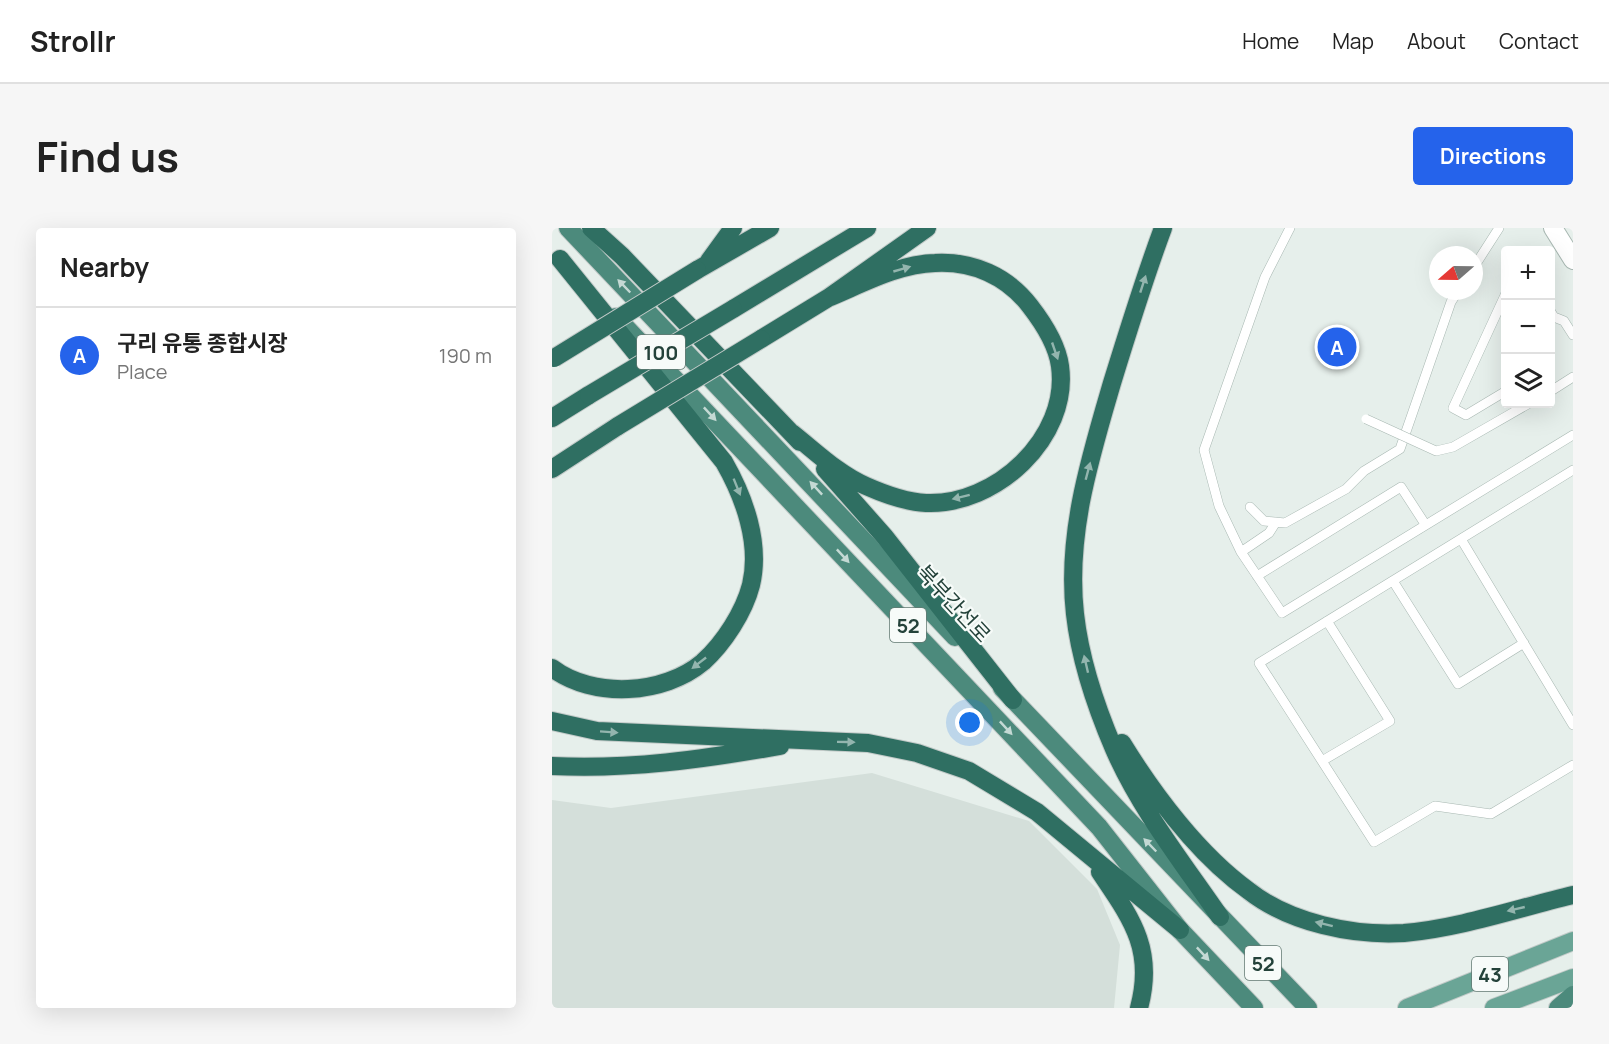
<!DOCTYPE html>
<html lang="en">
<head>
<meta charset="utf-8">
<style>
  :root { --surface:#fff; --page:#f6f6f6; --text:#222; --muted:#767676; --line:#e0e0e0; --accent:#2563eb }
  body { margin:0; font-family:Manrope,"Noto Sans KR",sans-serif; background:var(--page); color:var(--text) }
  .controls { position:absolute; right:18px; top:18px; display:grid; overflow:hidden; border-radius:6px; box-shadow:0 6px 24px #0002 }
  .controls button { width:54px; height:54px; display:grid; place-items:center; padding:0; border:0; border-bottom:2px solid var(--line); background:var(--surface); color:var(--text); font:30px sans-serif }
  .compass { position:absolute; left:877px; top:18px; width:54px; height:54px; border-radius:50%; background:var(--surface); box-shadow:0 6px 24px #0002; rotate:250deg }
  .you { position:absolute; left:418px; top:495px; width:21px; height:21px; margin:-15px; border:4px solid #fff; border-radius:50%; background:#1a73e8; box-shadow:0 0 0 9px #1a73e833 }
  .badge { display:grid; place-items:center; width:39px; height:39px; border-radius:50%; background:var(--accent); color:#fff; font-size:20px; font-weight:700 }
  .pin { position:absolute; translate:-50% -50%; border:3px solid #fff; box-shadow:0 2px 6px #0006 }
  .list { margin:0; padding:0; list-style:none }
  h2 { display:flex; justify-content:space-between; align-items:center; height:78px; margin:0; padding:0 24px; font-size:26px }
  h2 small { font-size:20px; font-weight:400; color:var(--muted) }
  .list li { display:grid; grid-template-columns:39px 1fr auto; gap:18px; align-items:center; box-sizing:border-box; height:96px; padding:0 24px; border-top:2px solid var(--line) }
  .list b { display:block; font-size:22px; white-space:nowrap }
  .list p { margin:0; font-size:20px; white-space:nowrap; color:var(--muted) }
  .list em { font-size:20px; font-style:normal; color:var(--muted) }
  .icon { flex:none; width:33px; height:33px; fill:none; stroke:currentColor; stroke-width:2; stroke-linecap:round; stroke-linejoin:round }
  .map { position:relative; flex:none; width:1021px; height:780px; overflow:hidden; border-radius:6px }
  header { display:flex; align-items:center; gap:36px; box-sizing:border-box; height:84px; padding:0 30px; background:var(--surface); border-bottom:2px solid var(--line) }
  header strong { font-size:28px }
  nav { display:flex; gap:33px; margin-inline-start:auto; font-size:21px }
  .intro { display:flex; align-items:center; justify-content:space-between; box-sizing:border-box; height:144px; padding:0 36px }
  h1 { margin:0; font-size:42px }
  .button { padding:15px 27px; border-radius:6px; background:var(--accent); color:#fff; font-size:21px; font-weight:700 }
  main { display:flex; gap:36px; padding:0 36px }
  aside { flex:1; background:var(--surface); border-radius:6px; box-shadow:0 6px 24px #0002 }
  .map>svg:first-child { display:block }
  .built { fill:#d4dfda }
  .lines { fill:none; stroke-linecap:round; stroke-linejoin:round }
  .service-casing { stroke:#a8b8b2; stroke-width:10 }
  .minor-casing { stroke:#a8b8b2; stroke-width:20 }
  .primary-casing { stroke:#c2cac8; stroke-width:20 }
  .trunk-casing { stroke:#c2cac8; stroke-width:20 }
  .motorway-casing { stroke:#c2cac8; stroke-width:20 }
  .service { stroke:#fff; stroke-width:9 }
  .minor { stroke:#fff; stroke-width:18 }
  .primary { stroke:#6aa596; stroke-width:18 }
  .trunk { stroke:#4c8a7c; stroke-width:18 }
  .motorway { stroke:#2f6f62; stroke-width:18 }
  .service-bridge-casing { stroke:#a8b8b2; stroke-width:10; stroke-linecap:butt }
  .motorway-bridge-casing { stroke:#c2cac8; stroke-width:20; stroke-linecap:butt }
  .service-bridge { stroke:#fff; stroke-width:9 }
  .motorway-bridge { stroke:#2f6f62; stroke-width:18 }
  .oneway { fill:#93b5ae }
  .oneway2 { fill:#c4d9d4 }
  .labels { text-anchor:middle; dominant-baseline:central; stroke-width:4.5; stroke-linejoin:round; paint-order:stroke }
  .shield { fill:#f7fbf9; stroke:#637a73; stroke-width:1.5 }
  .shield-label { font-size:20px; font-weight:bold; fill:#24423a }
  .street-label { font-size:21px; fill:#24423a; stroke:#f7fbf9 }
</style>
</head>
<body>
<header>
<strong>Strollr</strong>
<nav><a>Home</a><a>Map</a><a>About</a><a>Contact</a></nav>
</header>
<div class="intro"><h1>Find us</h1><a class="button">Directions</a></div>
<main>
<aside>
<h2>Nearby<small></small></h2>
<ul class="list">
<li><span class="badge">A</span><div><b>구리 유통 종합시장</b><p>Place</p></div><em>190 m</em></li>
</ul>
</aside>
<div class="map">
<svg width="1021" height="780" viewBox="0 0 1021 780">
  <rect width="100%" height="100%" fill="#e6efeb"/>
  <!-- built -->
  <path class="built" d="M320,545L477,593L545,661L568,717L562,780H0V572L59,580Z"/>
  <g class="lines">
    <defs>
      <path id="service" d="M738,0L713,49L652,222L667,278L689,324L730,385L1021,207
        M922,39L947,0
        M954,65L901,180L914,187L954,163
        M999,84L1002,89L1012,93L1021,107
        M999,163L1021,149
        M1021,242L707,435L822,614L883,578L939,586L1021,537
        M698,279L712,293L733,295L794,261L812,243L848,221L899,74L906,63
        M909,311L1021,497
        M689,324L717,305L724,294
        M705,348L849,259L873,296
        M841,353L906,456L972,415
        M770,533L838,493L775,393"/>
      <path id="minor" d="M1001,0L1021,32"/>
      <path id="primary" d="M855,780L1021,713
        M942,780L1021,750"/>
      <path id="trunk" d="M16,0L403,409
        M64,89L547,599L628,702L702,780
        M450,460L756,780
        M1006,780L1021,767"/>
      <path id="motorway" d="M39,0L70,28L248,214
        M611,0C592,51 576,103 560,155C538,230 514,307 523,386C528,431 544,479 562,521C588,581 631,635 668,689
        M157,33L181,0
        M145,42L218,0
        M181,81L315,0
        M209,111L276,70L375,0
        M0,190L37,167
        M240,205C263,223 286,246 314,258C332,266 354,274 374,275C443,278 518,210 508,138C505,116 492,96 478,78C455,48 421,33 383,35C346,36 310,56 276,70
        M0,241L66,198
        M273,241L333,309L461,472
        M0,440C41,471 112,467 151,434C172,415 192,384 199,357C209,315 192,269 172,234L8,31
        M0,493L45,503L316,515L365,525L417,543L485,584L628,702
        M570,515C602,567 647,627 697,663C738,695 801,708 852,705C909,700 966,680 1021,667
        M0,538C76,542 153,531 228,518
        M548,644C579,690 603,721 587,780"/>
    </defs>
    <!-- service casing -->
    <use href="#service" class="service-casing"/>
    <!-- minor casing -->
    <use href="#minor" class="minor-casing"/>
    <!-- primary casing -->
    <use href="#primary" class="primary-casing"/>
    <!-- trunk casing -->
    <use href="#trunk" class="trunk-casing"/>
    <!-- motorway casing -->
    <use href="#motorway" class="motorway-casing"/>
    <!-- service -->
    <use href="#service" class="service"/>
    <!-- minor -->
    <use href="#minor" class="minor"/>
    <!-- primary -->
    <use href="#primary" class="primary"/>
    <!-- trunk -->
    <use href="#trunk" class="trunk"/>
    <!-- motorway -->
    <use href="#motorway" class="motorway"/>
    <defs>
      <path id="service-bridge" d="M814,191L884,223L901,219L976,176"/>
      <path id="motorway-bridge" d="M2,130L145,42
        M37,167L181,81
        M66,198L209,111"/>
    </defs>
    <!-- service-bridge casing -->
    <use href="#service-bridge" class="service-bridge-casing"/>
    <!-- motorway-bridge casing -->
    <use href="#motorway-bridge" class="motorway-bridge-casing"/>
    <!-- service-bridge -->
    <use href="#service-bridge" class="service-bridge"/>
    <!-- motorway-bridge -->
    <use href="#motorway-bridge" class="motorway-bridge"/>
  </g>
  <!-- one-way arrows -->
  <defs><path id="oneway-solid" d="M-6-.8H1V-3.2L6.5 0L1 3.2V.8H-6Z" transform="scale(1.5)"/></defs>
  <g class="oneway">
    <use href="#oneway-solid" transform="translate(350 41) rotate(-16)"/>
    <use href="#oneway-solid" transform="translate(591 56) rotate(-72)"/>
    <use href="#oneway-solid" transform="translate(503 123) rotate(71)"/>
    <use href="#oneway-solid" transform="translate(536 243) rotate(-75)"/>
    <use href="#oneway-solid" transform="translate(185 259) rotate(68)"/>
    <use href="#oneway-solid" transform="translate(409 269) rotate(166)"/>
    <use href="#oneway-solid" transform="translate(147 435) rotate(142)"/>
    <use href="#oneway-solid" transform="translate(534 436) rotate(-103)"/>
    <use href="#oneway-solid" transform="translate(57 504) rotate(4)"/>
    <use href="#oneway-solid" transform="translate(294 514) rotate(1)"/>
    <use href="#oneway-solid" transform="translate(964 681) rotate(167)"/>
    <use href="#oneway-solid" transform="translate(772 696) rotate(-166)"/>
  </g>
  <g class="oneway2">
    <use href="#oneway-solid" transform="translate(72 58) rotate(-134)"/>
    <use href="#oneway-solid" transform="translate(158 186) rotate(47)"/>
    <use href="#oneway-solid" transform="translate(264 260) rotate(-133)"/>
    <use href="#oneway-solid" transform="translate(291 328) rotate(47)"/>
    <use href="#oneway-solid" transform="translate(454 500) rotate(47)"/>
    <use href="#oneway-solid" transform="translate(598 617) rotate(-134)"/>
    <use href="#oneway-solid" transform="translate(651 726) rotate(47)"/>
  </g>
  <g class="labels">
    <!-- shield labels -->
    <g class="shield">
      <rect x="85" y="107" width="48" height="34" rx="4.5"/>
      <rect x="338" y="380" width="36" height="34" rx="4.5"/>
      <rect x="693" y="718" width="36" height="34" rx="4.5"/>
      <rect x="920" y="729" width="36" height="34" rx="4.5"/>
    </g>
    <g class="shield-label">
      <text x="109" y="124">100</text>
      <text x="356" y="397">52</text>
      <text x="711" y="735">52</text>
      <text x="938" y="746">43</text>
    </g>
    <!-- street labels -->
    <g class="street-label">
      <text transform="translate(402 375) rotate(47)">북부간선로</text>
    </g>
  </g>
</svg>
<div class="controls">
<button>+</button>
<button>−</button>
<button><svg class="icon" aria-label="layers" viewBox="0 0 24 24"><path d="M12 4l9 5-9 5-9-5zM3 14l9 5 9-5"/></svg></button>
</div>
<svg class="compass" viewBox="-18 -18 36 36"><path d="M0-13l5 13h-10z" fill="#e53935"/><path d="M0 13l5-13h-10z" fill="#767676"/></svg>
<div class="you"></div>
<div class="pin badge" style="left:785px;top:119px">A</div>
</div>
</main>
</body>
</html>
